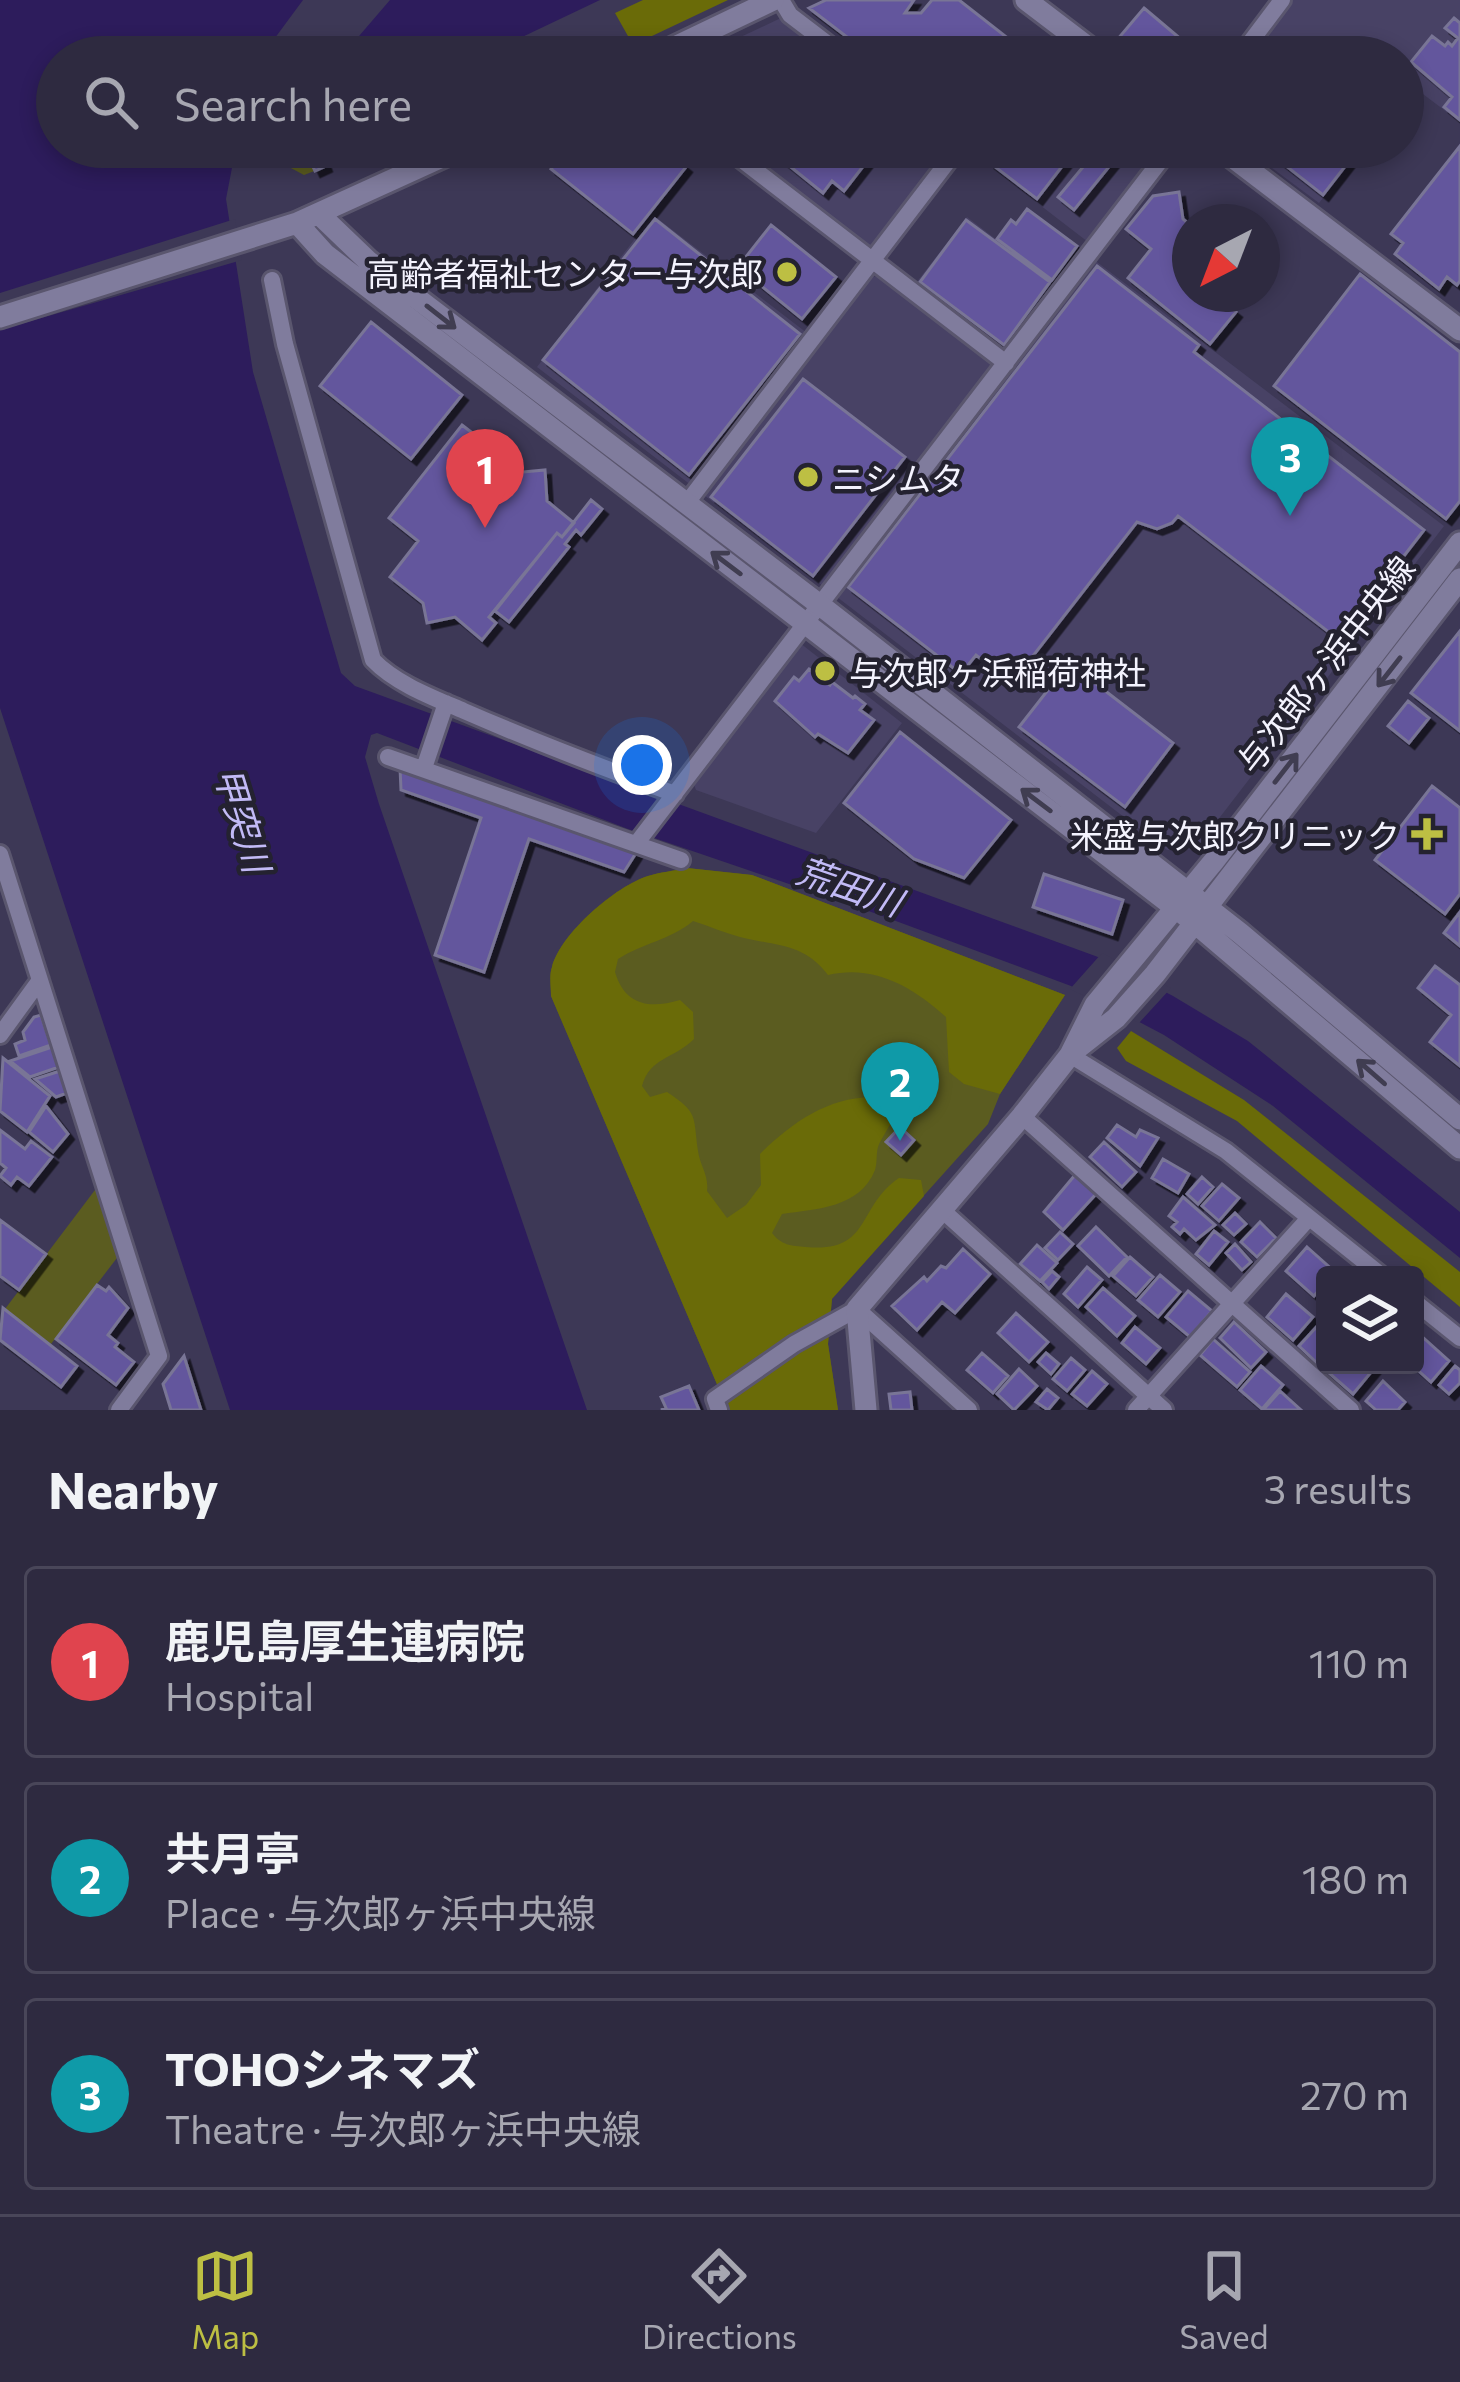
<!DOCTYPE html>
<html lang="en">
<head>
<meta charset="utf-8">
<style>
  :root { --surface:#2e2a40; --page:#3a364b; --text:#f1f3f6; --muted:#a7a7b1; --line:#494659; --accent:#bdbf43 }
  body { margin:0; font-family:Commissioner,"Noto Sans JP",sans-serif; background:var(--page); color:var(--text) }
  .controls { position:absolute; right:36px; bottom:36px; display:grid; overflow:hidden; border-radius:12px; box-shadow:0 6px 18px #0003 }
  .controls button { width:108px; height:108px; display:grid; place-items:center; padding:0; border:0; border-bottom:3px solid var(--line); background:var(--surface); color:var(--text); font:60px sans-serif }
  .compass { position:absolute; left:1172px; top:204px; width:108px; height:108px; border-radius:50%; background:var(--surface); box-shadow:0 6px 18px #0003; rotate:222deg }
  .you { position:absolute; left:642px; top:765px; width:42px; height:42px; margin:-30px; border:9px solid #fff; border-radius:50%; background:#1a73e8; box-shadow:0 0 0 18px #1a73e833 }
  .badge { display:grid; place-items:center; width:78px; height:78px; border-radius:50%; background:var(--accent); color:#fff; font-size:39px; font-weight:700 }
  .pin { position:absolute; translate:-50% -99px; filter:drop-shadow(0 3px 6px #0008) }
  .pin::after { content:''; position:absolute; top:63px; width:42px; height:36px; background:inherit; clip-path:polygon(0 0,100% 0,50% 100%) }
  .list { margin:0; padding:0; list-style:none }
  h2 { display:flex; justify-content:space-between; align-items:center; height:156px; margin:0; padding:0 48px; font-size:51px }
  h2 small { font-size:39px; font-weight:400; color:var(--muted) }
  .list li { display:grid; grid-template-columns:78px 1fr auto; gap:36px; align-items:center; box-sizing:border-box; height:192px; margin:0 24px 24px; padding:0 24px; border:3px solid var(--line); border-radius:12px }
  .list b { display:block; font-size:45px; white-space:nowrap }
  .list p { margin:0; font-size:39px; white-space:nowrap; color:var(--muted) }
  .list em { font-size:39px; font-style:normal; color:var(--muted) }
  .icon { flex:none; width:66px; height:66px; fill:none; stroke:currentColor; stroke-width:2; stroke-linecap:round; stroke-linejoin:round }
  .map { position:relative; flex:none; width:1460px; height:1410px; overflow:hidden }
  .search { position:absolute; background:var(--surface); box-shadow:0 6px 18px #0003; left:36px; right:36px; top:36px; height:132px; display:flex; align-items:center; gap:30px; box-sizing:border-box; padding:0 42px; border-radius:66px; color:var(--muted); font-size:45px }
  .sheet { height:804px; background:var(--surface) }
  nav { display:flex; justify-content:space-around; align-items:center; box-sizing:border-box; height:168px; border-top:3px solid var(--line); background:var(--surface); font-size:33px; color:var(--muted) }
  nav a { display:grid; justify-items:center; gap:6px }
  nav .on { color:var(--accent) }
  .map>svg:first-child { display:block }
  .built { fill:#484265 }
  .green { fill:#5b5c20 }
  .forest { fill:#6a6b08 }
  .water { fill:#2d1c5c }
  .pier { fill:#3d3856 }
  .building { fill:#64579d; stroke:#797596; stroke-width:3; filter:url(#shadow) }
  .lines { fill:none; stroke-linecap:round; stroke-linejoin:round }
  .minor-casing { stroke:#5a566e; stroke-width:22 }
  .tertiary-casing { stroke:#5a566e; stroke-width:27 }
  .minor { stroke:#807c9d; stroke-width:16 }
  .tertiary { stroke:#807c9d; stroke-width:21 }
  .oneway { stroke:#403d51 }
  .poi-dot { fill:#bdbf43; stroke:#242230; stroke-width:4.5 }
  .labels { text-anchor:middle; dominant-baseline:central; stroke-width:9; stroke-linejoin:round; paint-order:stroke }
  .poi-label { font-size:33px; fill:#f4f3fe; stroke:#242230; text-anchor:end }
  .street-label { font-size:33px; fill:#f4f3fe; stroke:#242230 }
  .water-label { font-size:36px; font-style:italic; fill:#c2baf6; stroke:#242230 }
</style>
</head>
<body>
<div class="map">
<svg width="1460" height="1410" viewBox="0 0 1460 1410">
  <defs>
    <filter id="shadow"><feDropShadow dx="5.5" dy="5.5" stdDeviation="0" flood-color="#0009"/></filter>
  </defs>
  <rect width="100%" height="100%" fill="#3d3856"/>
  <!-- built -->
  <path class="built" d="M1292,0H1460V122L1411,85L1403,94V57H1249Z
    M783,17L834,57H698Z
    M736,147H947V151L875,247H867Z
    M1079,147H1161L1088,242L1036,202Z
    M1244,147H1363L1319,203Z
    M653,215L820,343L871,277L879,276L906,296L967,217L1066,293L1093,259L1444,526L1197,847L1167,850L537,367Z
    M800,643L902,723L816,833L696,790L693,782Z"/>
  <!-- green -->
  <path class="green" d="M330,147H376L304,175L289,167Z
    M687,868L752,875L1065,995L1000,1094L988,1124L832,1298L828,1344L838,1410H728L551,996C551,987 549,975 552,967C561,933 616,886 648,876C660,872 674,871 687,868Z
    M98,1186L120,1254L51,1344L5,1309Z"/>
  <!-- forest -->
  <path class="forest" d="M643,0H728L633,45L615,13Z
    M687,868L752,875L1065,995L1000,1094L964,1084L949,1072L946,1017C913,987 874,964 828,975C804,943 776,946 740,937C725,933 709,926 693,921C670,940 643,943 618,959L615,972C625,1006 650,1009 680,1000L693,1012L694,1039C674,1059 650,1057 642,1086L650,1097L667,1092C699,1113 693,1116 698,1151C700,1166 709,1175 707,1191L727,1218L746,1205L761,1185L760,1154C793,1121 835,1092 884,1098L895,1116C890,1125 885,1133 880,1142C875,1151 878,1161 875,1170C860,1208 816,1209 782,1214L772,1233C781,1245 791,1246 806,1247C872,1253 856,1207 899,1178L921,1180L924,1196L832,1299L828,1344L838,1410H728L551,996C551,987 549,975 552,967C561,933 616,886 648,876C660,872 674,871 687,868Z
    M1131,1031L1244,1100L1460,1272V1307L1237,1121L1126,1061L1117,1048Z"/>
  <!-- water -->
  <path class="water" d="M0,0H303L272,42L266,57H57V147H236L226,199L253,372L341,673L355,686L1098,957L1173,996L1248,1041L1460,1212V1258L1273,1106L1164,1035L1071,986L877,914L628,829L377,733L371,735L365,757L379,804L587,1410H230L0,708Z
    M390,0H600L480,57H341Z"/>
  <!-- pier -->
  <path class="pier" d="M235,219L242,260L0,330V293Z
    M1102,953L1171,988L1139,1023L1070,989Z"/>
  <!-- building -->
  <path class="building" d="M826,0H914L905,13H921L932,0H959L1032,57H873L809,8Z
    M1144,8L1189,46L1179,57H1134L1116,41Z
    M1454,18L1460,23V120L1444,107L1452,97L1411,62L1432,36L1445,46L1448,42L1452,46L1458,38L1445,28Z
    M1460,146V281L1457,285L1447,277L1439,289L1395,254L1403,243L1391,234Z
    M569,147H668L683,159L680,162L686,167L633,234L551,169Z
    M766,147H870L875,151L844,191L832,181L823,193Z
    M1002,147H1077L1037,199L990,163Z
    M1101,147H1125L1074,210L1058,197L1083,167L1077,163L1084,155L1089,159Z
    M1262,147H1360L1323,195Z
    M322,155L326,166L315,171L310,160Z
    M1179,192L1183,219L1190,225V294H1213L1236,312L1210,344L1128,278L1151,249L1126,229L1153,196Z
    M1027,209L1077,246L1052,280L997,239L1011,220L1016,224Z
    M655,219L800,334L689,475L543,360Z
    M966,220L1050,282L1004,345L920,282Z
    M771,225L836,277L802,319L738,267Z
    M1097,266L1199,345L1194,352L1424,530L1339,640L1178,516L1172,523L1157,529L1137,522L1012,683L976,655L961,674L848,587Z
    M1360,274L1460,352V501L1446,519L1274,386Z
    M371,322L462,395L411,459L320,386Z
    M803,379L905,457L813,576L711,497Z
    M462,425L523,472L545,470L547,501L574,523L562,537L557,533L489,617L496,623L482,640L455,617L427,623L423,603L390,577L418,541L389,518Z
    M591,500L602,509L581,535L576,530L565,544L569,547L509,622L495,611L557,533L562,537Z
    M1460,631V731L1411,693Z
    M1069,663L1173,743L1125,807L1019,727Z
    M809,669L830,685L832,682L853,698L855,696L865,704L860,710L874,720L848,753L818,734L815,737L775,701L794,677L799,681Z
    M1408,701L1429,718L1409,743L1388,726Z
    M900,732L1011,820L964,878L914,859L844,803Z
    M400,768L636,853L624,872L529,839L484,972L435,955L481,818L401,790Z
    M1432,786L1460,808V894L1445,914L1375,860Z
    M1044,874L1123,900L1112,934L1033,907Z
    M1460,912V946L1444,933Z
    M1435,966L1460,985V1066L1430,1042L1451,1015L1418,988Z
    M41,1015L51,1045L19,1056L15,1044L25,1040L23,1032L34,1017Z
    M52,1047L59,1067L30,1077L10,1061Z
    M3,1058L50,1096L27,1132L0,1111Z
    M60,1071L67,1093L56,1097L35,1079Z
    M46,1106L68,1134L53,1152L29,1132Z
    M1117,1125L1136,1137L1140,1130L1158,1138L1140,1166L1107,1138Z
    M900,1127L914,1140L901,1155L886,1142Z
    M0,1130L25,1149L31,1141L52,1157L29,1186L17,1177L11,1185L0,1176L6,1168L0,1163Z
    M1104,1142L1136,1172L1122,1187L1090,1157Z
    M1163,1159L1189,1174L1178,1193L1152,1178Z
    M1075,1175L1096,1194L1063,1230L1044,1212Z
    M1202,1177L1213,1187L1198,1204L1187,1194Z
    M1222,1184L1239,1198L1219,1221L1202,1206Z
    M1183,1197L1215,1225L1196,1240L1184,1229L1180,1234L1172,1227L1177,1222L1169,1216Z
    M1235,1213L1246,1224L1234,1235L1223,1225Z
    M0,1220L46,1254L19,1290L0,1276Z
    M1260,1222L1276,1238L1257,1257L1241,1242Z
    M1096,1227L1127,1257L1109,1276L1078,1246Z
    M1214,1231L1228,1242L1209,1265L1196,1254Z
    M1060,1232L1073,1244L1058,1260L1045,1248Z
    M1235,1244L1251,1262L1242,1270L1226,1253Z
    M1037,1245L1057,1263L1040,1281L1020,1264Z
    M1307,1247L1335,1272L1325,1275V1283L1314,1296L1286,1271Z
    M963,1249L990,1274L955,1313L942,1302L917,1330L892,1306L924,1277L927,1281L941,1266L946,1268Z
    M1130,1257L1153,1277L1136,1296L1113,1276Z
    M1087,1267L1102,1280L1078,1307L1064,1294Z
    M1052,1271L1059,1277L1049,1289L1042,1282Z
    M1160,1275L1180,1292L1158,1317L1138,1300Z
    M97,1285L106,1291L109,1287L128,1308L108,1335L118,1343L115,1347L134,1362L116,1385L56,1339Z
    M1103,1288L1135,1316L1117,1336L1086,1307Z
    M1188,1291L1212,1311L1190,1337L1166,1317Z
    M1286,1294L1313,1317L1293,1340L1267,1317Z
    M3,1308L77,1366L61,1387L0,1340Z
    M1016,1313L1048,1342L1029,1362L998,1333Z
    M1234,1322L1266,1352L1251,1368L1220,1338Z
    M1321,1322L1325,1326V1356L1318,1364L1299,1346Z
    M1135,1327L1160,1348L1146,1364L1122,1343Z
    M1417,1332L1449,1361L1431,1382L1412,1365Z
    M1213,1339L1250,1372L1237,1387L1200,1355Z
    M982,1353L1008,1376L993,1393L967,1370Z
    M1046,1353L1059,1364L1051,1374L1038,1362Z
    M184,1356L201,1410H171L163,1384Z
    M1071,1358L1085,1370L1067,1391L1053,1379Z
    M1325,1361V1365H1377L1353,1394L1321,1366Z
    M1261,1366L1283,1385L1262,1409L1240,1390Z
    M1455,1366L1460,1370V1383L1449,1394L1439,1385Z
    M1019,1369L1037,1386L1014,1410L997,1394Z
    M1092,1371L1107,1384L1087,1406L1072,1394Z
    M1383,1381L1405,1402L1398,1410H1376L1366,1401Z
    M689,1386L699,1410H661L666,1408L661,1397Z
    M1047,1389L1058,1398L1048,1410L1036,1402Z
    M1280,1391L1301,1410H1263Z
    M910,1392L912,1410H891L889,1394Z"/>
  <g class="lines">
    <defs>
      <path id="minor" d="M781,0L790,15L845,57
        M1239,57L1282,0
        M725,147L1006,363
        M272,280L285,344L373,660C396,684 434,698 464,711C533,741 603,768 675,794
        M686,504L959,147
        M388,757L681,860
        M424,768L446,703
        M636,844L1171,147
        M0,854L159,1356L119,1410
        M0,1035L40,980
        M1070,1055L1226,1151L1381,1275
        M1022,1116L1351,1410
        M942,1210L1164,1410
        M1415,1302L1460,1338
        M719,1410L715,1399L794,1344L857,1309L969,1410
        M1136,1410L1309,1218"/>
      <path id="tertiary" d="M1026,0L1101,57
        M654,57L773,0
        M1219,147L1460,330
        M320,215L368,261L820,605L1240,933L1460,1119
        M297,223L325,254L1195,923L1460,1148
        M0,317L297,223L464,147
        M1074,1051L1116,1018L1155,974L1460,579
        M866,1410L857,1309L1022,1116L1070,1055L1095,1005L1214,861L1460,543"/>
    </defs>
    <!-- minor casing -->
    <use href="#minor" class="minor-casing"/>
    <!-- tertiary casing -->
    <use href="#tertiary" class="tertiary-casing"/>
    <!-- minor -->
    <use href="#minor" class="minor"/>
    <!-- tertiary -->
    <use href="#tertiary" class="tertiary"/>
  </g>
  <!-- one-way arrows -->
  <defs><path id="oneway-shaft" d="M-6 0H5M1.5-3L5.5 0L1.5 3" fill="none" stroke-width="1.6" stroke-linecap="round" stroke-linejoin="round" transform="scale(3)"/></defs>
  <g class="oneway">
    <use href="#oneway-shaft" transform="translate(441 317) rotate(38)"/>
    <use href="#oneway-shaft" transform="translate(726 563) rotate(-143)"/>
    <use href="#oneway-shaft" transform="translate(1389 672) rotate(128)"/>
    <use href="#oneway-shaft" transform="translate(1286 768) rotate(-52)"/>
    <use href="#oneway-shaft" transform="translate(1036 800) rotate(-143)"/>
    <use href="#oneway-shaft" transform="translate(1371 1072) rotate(-139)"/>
  </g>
  <!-- markers -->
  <g class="poi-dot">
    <circle cx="787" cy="272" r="12"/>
    <circle cx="808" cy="477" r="12"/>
    <circle cx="825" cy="671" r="12"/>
    <path d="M1421 816h12v12h12v12h-12v12h-12v-12h-12v-12h12z"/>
  </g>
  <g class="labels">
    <!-- poi labels -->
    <g class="poi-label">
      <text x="763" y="272">高齢者福祉センター与次郎</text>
      <text x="832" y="477" text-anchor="start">ニシムタ</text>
      <text x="849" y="671" text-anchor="start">与次郎ヶ浜稲荷神社</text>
      <text x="1400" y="834">米盛与次郎クリニック</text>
    </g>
    <!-- street labels -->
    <g class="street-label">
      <text transform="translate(1325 664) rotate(-52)">与次郎ヶ浜中央線</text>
    </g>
    <!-- water labels -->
    <g class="water-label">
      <text transform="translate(244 819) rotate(73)">甲突川</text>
      <text transform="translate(850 885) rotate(19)">荒田川</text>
    </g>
  </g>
</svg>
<div class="controls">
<button><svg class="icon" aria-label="layers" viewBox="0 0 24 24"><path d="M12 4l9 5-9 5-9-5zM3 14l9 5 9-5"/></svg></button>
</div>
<svg class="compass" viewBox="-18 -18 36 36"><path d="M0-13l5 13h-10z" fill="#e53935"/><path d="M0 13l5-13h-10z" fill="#a7a7b1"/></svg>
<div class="you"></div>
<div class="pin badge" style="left:485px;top:528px;background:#e0444e">1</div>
<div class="pin badge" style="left:900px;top:1141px;background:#0f9aa8">2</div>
<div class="pin badge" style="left:1290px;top:516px;background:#0f9aa8">3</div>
<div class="search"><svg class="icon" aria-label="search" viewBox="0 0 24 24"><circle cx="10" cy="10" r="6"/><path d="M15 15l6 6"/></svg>Search here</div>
</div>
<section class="sheet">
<h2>Nearby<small>3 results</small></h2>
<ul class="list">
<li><span class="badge" style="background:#e0444e">1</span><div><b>鹿児島厚生連病院</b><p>Hospital</p></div><em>110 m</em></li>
<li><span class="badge" style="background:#0f9aa8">2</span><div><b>共月亭</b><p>Place · 与次郎ヶ浜中央線</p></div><em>180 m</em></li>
<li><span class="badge" style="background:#0f9aa8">3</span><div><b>TOHOシネマズ</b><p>Theatre · 与次郎ヶ浜中央線</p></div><em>270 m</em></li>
</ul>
</section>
<nav>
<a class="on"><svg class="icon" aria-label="map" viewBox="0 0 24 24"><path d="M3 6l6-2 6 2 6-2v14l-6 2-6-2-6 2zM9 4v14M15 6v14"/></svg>Map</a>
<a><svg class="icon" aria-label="directions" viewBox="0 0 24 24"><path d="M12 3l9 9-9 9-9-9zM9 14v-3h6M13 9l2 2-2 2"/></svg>Directions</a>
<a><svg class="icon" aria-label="saved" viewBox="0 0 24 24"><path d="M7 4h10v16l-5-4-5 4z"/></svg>Saved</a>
</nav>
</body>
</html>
